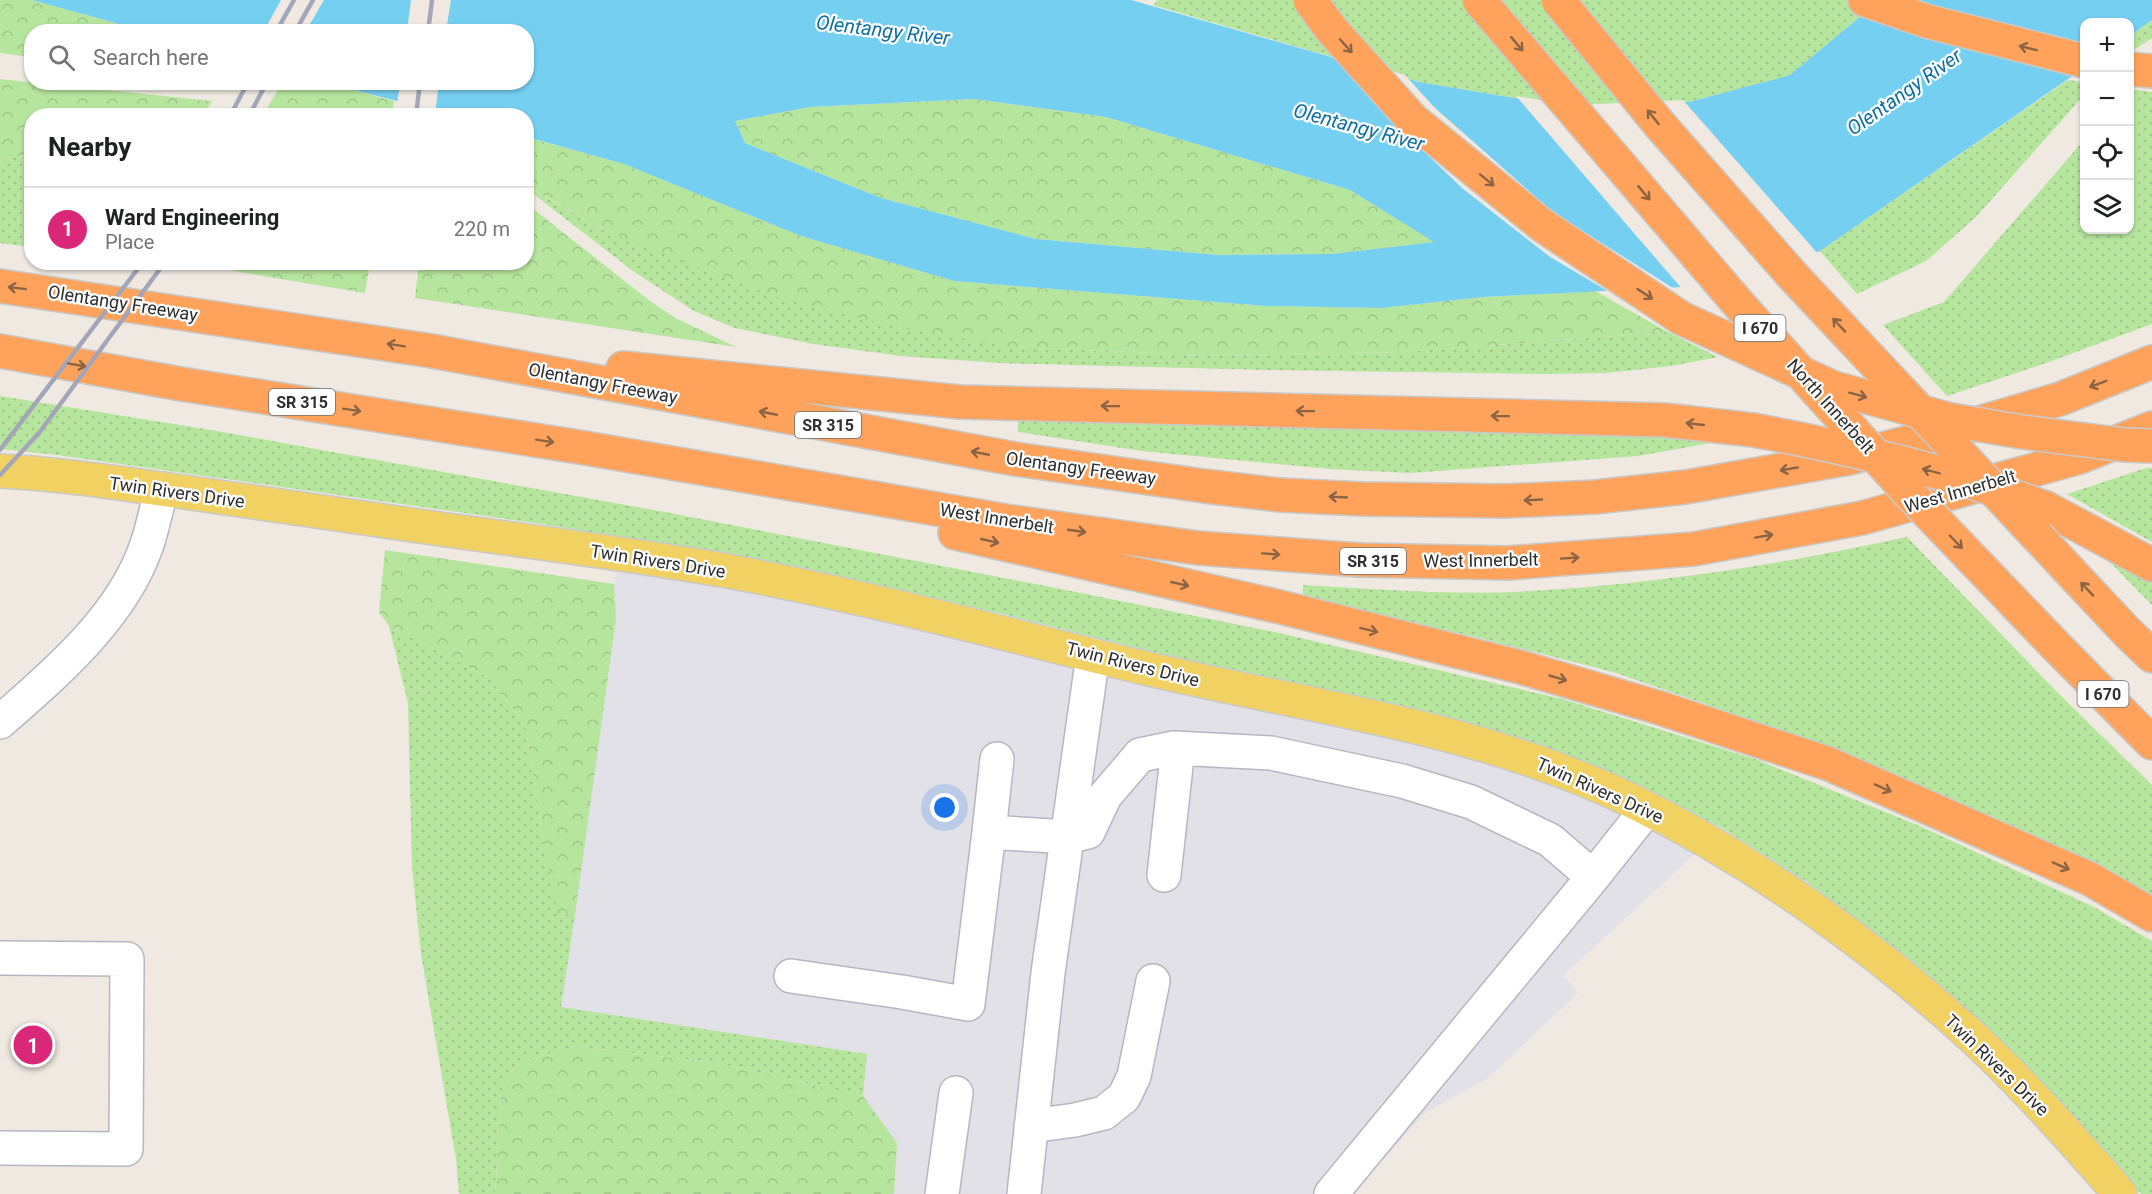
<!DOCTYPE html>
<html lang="en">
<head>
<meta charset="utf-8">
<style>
  :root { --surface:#fff; --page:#f6f6f6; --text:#202124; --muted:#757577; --line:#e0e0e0; --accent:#db2777 }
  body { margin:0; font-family:Roboto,sans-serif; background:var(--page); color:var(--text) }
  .controls { position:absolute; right:18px; top:18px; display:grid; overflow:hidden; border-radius:12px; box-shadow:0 2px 4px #0004 }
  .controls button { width:54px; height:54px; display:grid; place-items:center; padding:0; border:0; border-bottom:2px solid var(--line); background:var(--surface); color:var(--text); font:30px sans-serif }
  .you { position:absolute; left:945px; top:808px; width:21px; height:21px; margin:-15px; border:4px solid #fff; border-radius:50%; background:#1a73e8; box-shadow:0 0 0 9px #1a73e833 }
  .badge { display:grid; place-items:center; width:39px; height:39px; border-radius:50%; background:var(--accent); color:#fff; font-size:20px; font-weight:700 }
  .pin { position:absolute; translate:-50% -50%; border:3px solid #fff; box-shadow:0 2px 6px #0006 }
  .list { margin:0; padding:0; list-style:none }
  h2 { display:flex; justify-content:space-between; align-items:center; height:78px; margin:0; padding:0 24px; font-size:26px }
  h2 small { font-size:20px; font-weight:400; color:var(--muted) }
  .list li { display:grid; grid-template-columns:39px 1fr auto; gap:18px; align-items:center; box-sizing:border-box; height:84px; padding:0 24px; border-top:2px solid var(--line) }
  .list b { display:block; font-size:22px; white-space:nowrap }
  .list p { margin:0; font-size:20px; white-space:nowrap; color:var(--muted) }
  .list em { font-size:20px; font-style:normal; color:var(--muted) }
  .icon { flex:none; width:33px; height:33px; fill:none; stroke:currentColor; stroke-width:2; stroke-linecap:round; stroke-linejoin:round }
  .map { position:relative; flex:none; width:2152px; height:1194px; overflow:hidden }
  .search { position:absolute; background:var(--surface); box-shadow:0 2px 4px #0004; left:24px; top:24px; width:510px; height:66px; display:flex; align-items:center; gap:15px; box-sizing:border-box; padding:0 21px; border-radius:24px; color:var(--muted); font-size:22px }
  .panel { position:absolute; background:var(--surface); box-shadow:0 2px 4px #0004; left:24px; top:108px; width:510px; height:162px; border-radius:24px }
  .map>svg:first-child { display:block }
  .industrial { fill:#e3e1e8 }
  .grass { fill:url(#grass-dots) }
  .forest { fill:url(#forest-crowns) }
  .water { fill:#75cff0; fill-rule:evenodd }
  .pier { fill:#efe9e1 }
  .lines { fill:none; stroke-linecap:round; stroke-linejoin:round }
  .minor-casing { stroke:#b4b7c1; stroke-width:36 }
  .major-casing { stroke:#c9c9c9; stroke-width:36 }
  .highway-casing { stroke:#c9c9c9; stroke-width:36 }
  .minor { stroke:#fff; stroke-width:33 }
  .major { stroke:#f2d163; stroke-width:33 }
  .highway { stroke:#ffa35c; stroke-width:33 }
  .rail { stroke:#a3a6b8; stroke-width:4.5 }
  .highway-bridge-casing { stroke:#c9c9c9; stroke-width:36; stroke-linecap:butt }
  .highway-bridge { stroke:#ffa35c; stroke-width:33 }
  .oneway { stroke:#8c6343 }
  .labels { text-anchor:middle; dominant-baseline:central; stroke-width:4.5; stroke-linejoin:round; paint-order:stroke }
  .shield { fill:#fff; stroke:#6d6d6d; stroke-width:1.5 }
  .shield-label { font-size:16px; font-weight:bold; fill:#2e2e2e }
  .street-label { font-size:18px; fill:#2e2e2e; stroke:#fff }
  .water-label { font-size:20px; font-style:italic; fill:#0d6fa3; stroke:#fff }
</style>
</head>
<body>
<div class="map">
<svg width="2152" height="1194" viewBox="0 0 2152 1194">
  <defs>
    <pattern id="grass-dots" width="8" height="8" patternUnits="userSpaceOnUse" patternTransform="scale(1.5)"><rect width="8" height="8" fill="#b6e59e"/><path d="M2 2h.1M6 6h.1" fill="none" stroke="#9dc588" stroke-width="1.8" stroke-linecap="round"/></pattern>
    <pattern id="forest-crowns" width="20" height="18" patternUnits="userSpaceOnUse" patternTransform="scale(1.5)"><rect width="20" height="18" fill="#b6e59e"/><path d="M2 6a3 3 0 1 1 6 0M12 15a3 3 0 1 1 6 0" fill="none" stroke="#9dc588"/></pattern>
  </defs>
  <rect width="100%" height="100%" fill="#efe9e1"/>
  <!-- industrial -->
  <path class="industrial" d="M621,538L795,567L999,613L1222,669L1407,707L1515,737L1590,764L1668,800L1722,829L1564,975L1578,993L1487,1079L1426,1112L1352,1194H894L897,1143L863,1096L866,1054L561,1007L615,619L614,584Z"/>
  <!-- grass -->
  <path class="grass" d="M1158,0H1880L1790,75L1689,102L1574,108L1419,82L1153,5Z
    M2152,20V38L2135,49L2130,47V36Z
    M2068,80L2084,82V95L1976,217L1926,261L1857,294L1820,251Z
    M2130,89L2152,92V324L2049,362L1947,396L1883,325L1944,302L2084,140V230H2130Z
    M16,156L31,157V247L0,243V161Z
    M526,186L605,231L1010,347L1203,355L1403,352L1668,332L1718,357L1671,366L1606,373L1547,374L1266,370L998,363L901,356L813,344L735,328L694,311L633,271L527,189Z
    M0,396L217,431L670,513L1061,589L1279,633L1562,699L1755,759L1922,827L2094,907L2152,941V1194H2141L2110,1159L1909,961L1807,882L1722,828L1668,800L1590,764L1515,737L1407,707L1222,669L999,613L795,567L542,524L57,455L0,449Z
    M1018,420L1634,432L1722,441L1638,456L1410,473L1330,469L1142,451L1018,432Z
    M2146,468H2152V542L2067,494Z
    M1907,537L2058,693L2152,785V897L1976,810L1802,737L1613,672L1472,636L1302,598L1303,585C1379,589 1455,596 1530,591C1658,584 1782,564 1907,537Z
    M2100,552L2152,584V605Z
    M389,626L488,677L525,724L543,840L560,919L576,908L561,1007L867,1054L863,1096L722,1064L576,1046L517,1063L501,1092L495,1194H459L456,1159L421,954L412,867L408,703Z"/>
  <!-- forest -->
  <path class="forest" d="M0,0H32L144,31L32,32L31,57L0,53Z
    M0,79L212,101L203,115L32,116L31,157L16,156L0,161Z
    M282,83H327L394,101L392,115H263Z
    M974,99L1106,117L1350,190L1435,242L1332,254L1218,255L1036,239L881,198L745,143L735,121L810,107Z
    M526,137L624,164L801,236L954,281L1266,306L1381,308L1483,297L1595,291L1668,332L1403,352L1203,355L1010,347L883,324L776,297L605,231L527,186Z
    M527,204L650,301L677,319L736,347L415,298L419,263L526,262Z
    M180,262H370V263L365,293Z
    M385,550L614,584L616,619L576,908L559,920L543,840L525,724L488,677L389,626L379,612Z
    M576,1046L722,1064L863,1096L897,1143L894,1194H495L501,1092L517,1063Z"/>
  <!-- water -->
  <path class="water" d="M32,0H1131L1419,82L1574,108L1689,102L1790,75L1880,0H2152V20L2130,36V22H2084V68L1820,251L1723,285L1483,297L1381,308L1266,306L954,281L801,236L624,164L527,137L526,116L451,115L327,83L526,82V32L144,31ZM974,99L1106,117L1350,190L1434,242L1332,254L1218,255L1036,239L881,198L745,143L735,121L810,107Z"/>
  <!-- pier -->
  <path class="pier" d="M281,0H324L306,31H264Z
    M411,0H451L446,31H407Z
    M1333,54L1405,75L1434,107L1553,212L1676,290L1611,293L1550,257L1462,188L1388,117Z
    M400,83H439L435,114L397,105Z
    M1516,96L1574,105L1683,100L1819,255L1724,288L1683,290Z"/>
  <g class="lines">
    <defs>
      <path id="minor" d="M0,722C54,675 122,617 146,547C153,528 156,508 162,489
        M997,759L989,832L1067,837L1088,832L1105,796L1140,755L1174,748L1271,753L1402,781L1471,802L1550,840L1593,877L1647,809
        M1164,875L1178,748
        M0,958L127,959L126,1149L0,1148
        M791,976L902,992L968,1004L989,832
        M1031,1126L1075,1120L1104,1113L1124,1097L1134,1076L1153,981
        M942,1194L956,1093
        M1024,1194L1048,973L1093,655
        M1331,1194L1593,877"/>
      <path id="major" d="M0,471C62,474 123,484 184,492C248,501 313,510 378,520C496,538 615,551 733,572C873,598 1011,636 1149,669C1310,707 1477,727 1628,799C1754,860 1875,947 1978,1042C2028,1089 2075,1142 2120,1194"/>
      <path id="highway" d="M1865,0L1926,21L2084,61
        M2130,69L2152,71
        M0,286L432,351L1015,459L1204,486L1280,495L1363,499L1506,501L1595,497L1686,487L1849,458L1955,430L2060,399L2152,362
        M0,351L181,384L585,448L1006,521L1198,548L1360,560L1508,563L1694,549L1862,518L2080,457L2152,428
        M623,368L960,402L1664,420L1753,430
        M2046,508L2152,565
        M955,533L1280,607L1520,667L1660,708L1829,764L2090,879L2152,915
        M2127,632L2152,656
        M2054,644L2152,743"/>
    </defs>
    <!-- minor casing -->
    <use href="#minor" class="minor-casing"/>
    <!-- major casing -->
    <use href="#major" class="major-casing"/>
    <!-- highway casing -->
    <use href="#highway" class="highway-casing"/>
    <!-- minor -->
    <use href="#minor" class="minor"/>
    <!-- major -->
    <use href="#major" class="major"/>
    <!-- highway -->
    <use href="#highway" class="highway"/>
    <!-- rail -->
    <path class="rail" d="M276,32L294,0
      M295,32L313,0
      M428,32L432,0
      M230,116L248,82
      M249,116L267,82
      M416,116L420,82
      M0,450L143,262
      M0,475L39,433L165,262"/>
    <defs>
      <path id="highway-bridge" d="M1310,0L1331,29L1413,120L1542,225L1681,318L1834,388L1951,420L2022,432L2125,445L2152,446
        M1479,0L1736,301L1909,493L2054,644
        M1558,0L1660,125L1793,276L2127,632
        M1753,430C1824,443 1894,459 1964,480C1992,488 2019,499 2046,508"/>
    </defs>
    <!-- highway-bridge casing -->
    <use href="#highway-bridge" class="highway-bridge-casing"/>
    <!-- highway-bridge -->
    <use href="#highway-bridge" class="highway-bridge"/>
  </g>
  <!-- one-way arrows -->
  <defs><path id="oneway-shaft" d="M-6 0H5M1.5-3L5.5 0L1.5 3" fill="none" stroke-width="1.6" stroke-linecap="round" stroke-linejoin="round" transform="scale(1.5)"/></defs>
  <g class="oneway">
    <use href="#oneway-shaft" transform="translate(1517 44) rotate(50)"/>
    <use href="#oneway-shaft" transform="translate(1346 46) rotate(48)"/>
    <use href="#oneway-shaft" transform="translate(2028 48) rotate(-166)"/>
    <use href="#oneway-shaft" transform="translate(1653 117) rotate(-129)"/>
    <use href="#oneway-shaft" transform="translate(1487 180) rotate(39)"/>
    <use href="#oneway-shaft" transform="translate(1644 193) rotate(50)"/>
    <use href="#oneway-shaft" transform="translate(17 288) rotate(-173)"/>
    <use href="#oneway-shaft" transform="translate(1645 294) rotate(33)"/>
    <use href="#oneway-shaft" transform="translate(1839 325) rotate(-133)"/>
    <use href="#oneway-shaft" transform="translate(396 345) rotate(-171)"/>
    <use href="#oneway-shaft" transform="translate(77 365) rotate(10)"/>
    <use href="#oneway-shaft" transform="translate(2098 384) rotate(159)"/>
    <use href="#oneway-shaft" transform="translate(1858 395) rotate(15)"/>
    <use href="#oneway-shaft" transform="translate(1110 406) rotate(-179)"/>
    <use href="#oneway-shaft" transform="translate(352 410) rotate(9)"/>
    <use href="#oneway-shaft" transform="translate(1305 411) rotate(-179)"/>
    <use href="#oneway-shaft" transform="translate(768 413) rotate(-169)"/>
    <use href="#oneway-shaft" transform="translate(1500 416) rotate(-179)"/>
    <use href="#oneway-shaft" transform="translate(1695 424) rotate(-174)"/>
    <use href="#oneway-shaft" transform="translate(545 441) rotate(9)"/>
    <use href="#oneway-shaft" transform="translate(980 453) rotate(-169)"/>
    <use href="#oneway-shaft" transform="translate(1789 469) rotate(170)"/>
    <use href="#oneway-shaft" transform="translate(1931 471) rotate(-165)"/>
    <use href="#oneway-shaft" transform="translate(1338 497) rotate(-177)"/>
    <use href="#oneway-shaft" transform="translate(1533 500) rotate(177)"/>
    <use href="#oneway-shaft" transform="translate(1077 531) rotate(8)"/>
    <use href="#oneway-shaft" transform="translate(1764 536) rotate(-10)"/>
    <use href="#oneway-shaft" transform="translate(990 541) rotate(13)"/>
    <use href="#oneway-shaft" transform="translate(1956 542) rotate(46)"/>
    <use href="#oneway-shaft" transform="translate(1271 554) rotate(4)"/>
    <use href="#oneway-shaft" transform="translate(1570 558) rotate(-4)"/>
    <use href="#oneway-shaft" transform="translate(1180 584) rotate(13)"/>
    <use href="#oneway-shaft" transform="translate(2087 589) rotate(-133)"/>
    <use href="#oneway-shaft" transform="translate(1369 630) rotate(14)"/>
    <use href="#oneway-shaft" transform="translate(1558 678) rotate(16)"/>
    <use href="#oneway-shaft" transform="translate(1883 788) rotate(24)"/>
    <use href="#oneway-shaft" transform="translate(2061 866) rotate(24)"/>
  </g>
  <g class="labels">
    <!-- shield labels -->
    <g class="shield">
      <rect x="1734.5" y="315" width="51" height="26" rx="4.5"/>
      <rect x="269" y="389" width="66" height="26" rx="4.5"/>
      <rect x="795" y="412" width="66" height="26" rx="4.5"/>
      <rect x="1340" y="548" width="66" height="26" rx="4.5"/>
      <rect x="2077.5" y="681" width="51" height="26" rx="4.5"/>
    </g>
    <g class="shield-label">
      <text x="1760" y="328">I 670</text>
      <text x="302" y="402">SR 315</text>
      <text x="828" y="425">SR 315</text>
      <text x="1373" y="561">SR 315</text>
      <text x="2103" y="694">I 670</text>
    </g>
    <!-- street labels -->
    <g class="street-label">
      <text transform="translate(123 303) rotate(9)">Olentangy Freeway</text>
      <text transform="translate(603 383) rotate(11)">Olentangy Freeway</text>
      <text transform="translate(1831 406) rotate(48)">North Innerbelt</text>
      <text transform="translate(1081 468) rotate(8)">Olentangy Freeway</text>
      <text transform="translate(1960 491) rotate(-16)">West Innerbelt</text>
      <text transform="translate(177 492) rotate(8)">Twin Rivers Drive</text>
      <text transform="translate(997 518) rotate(9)">West Innerbelt</text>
      <text transform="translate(1481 560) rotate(-1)">West Innerbelt</text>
      <text transform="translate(658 561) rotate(9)">Twin Rivers Drive</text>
      <text transform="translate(1133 664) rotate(14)">Twin Rivers Drive</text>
      <text transform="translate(1600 790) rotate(24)">Twin Rivers Drive</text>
      <text transform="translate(1997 1065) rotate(44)">Twin Rivers Drive</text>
    </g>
    <!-- water labels -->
    <g class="water-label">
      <text transform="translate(883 30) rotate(7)">Olentangy River</text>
      <text transform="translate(1904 92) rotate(-35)">Olentangy River</text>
      <text transform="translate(1359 127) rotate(15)">Olentangy River</text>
    </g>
  </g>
</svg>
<div class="controls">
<button>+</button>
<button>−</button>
<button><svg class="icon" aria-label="locate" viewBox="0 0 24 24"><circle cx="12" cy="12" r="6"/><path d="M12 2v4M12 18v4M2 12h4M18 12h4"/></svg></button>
<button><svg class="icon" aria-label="layers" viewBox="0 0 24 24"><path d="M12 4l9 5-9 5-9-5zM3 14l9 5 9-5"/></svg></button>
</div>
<div class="you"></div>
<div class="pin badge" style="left:33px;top:1045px">1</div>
<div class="search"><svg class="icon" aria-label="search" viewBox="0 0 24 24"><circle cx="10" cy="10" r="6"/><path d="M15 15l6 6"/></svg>Search here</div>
<section class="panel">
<h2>Nearby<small></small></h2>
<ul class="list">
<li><span class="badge">1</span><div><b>Ward Engineering</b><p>Place</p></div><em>220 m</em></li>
</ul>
</section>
</div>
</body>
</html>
